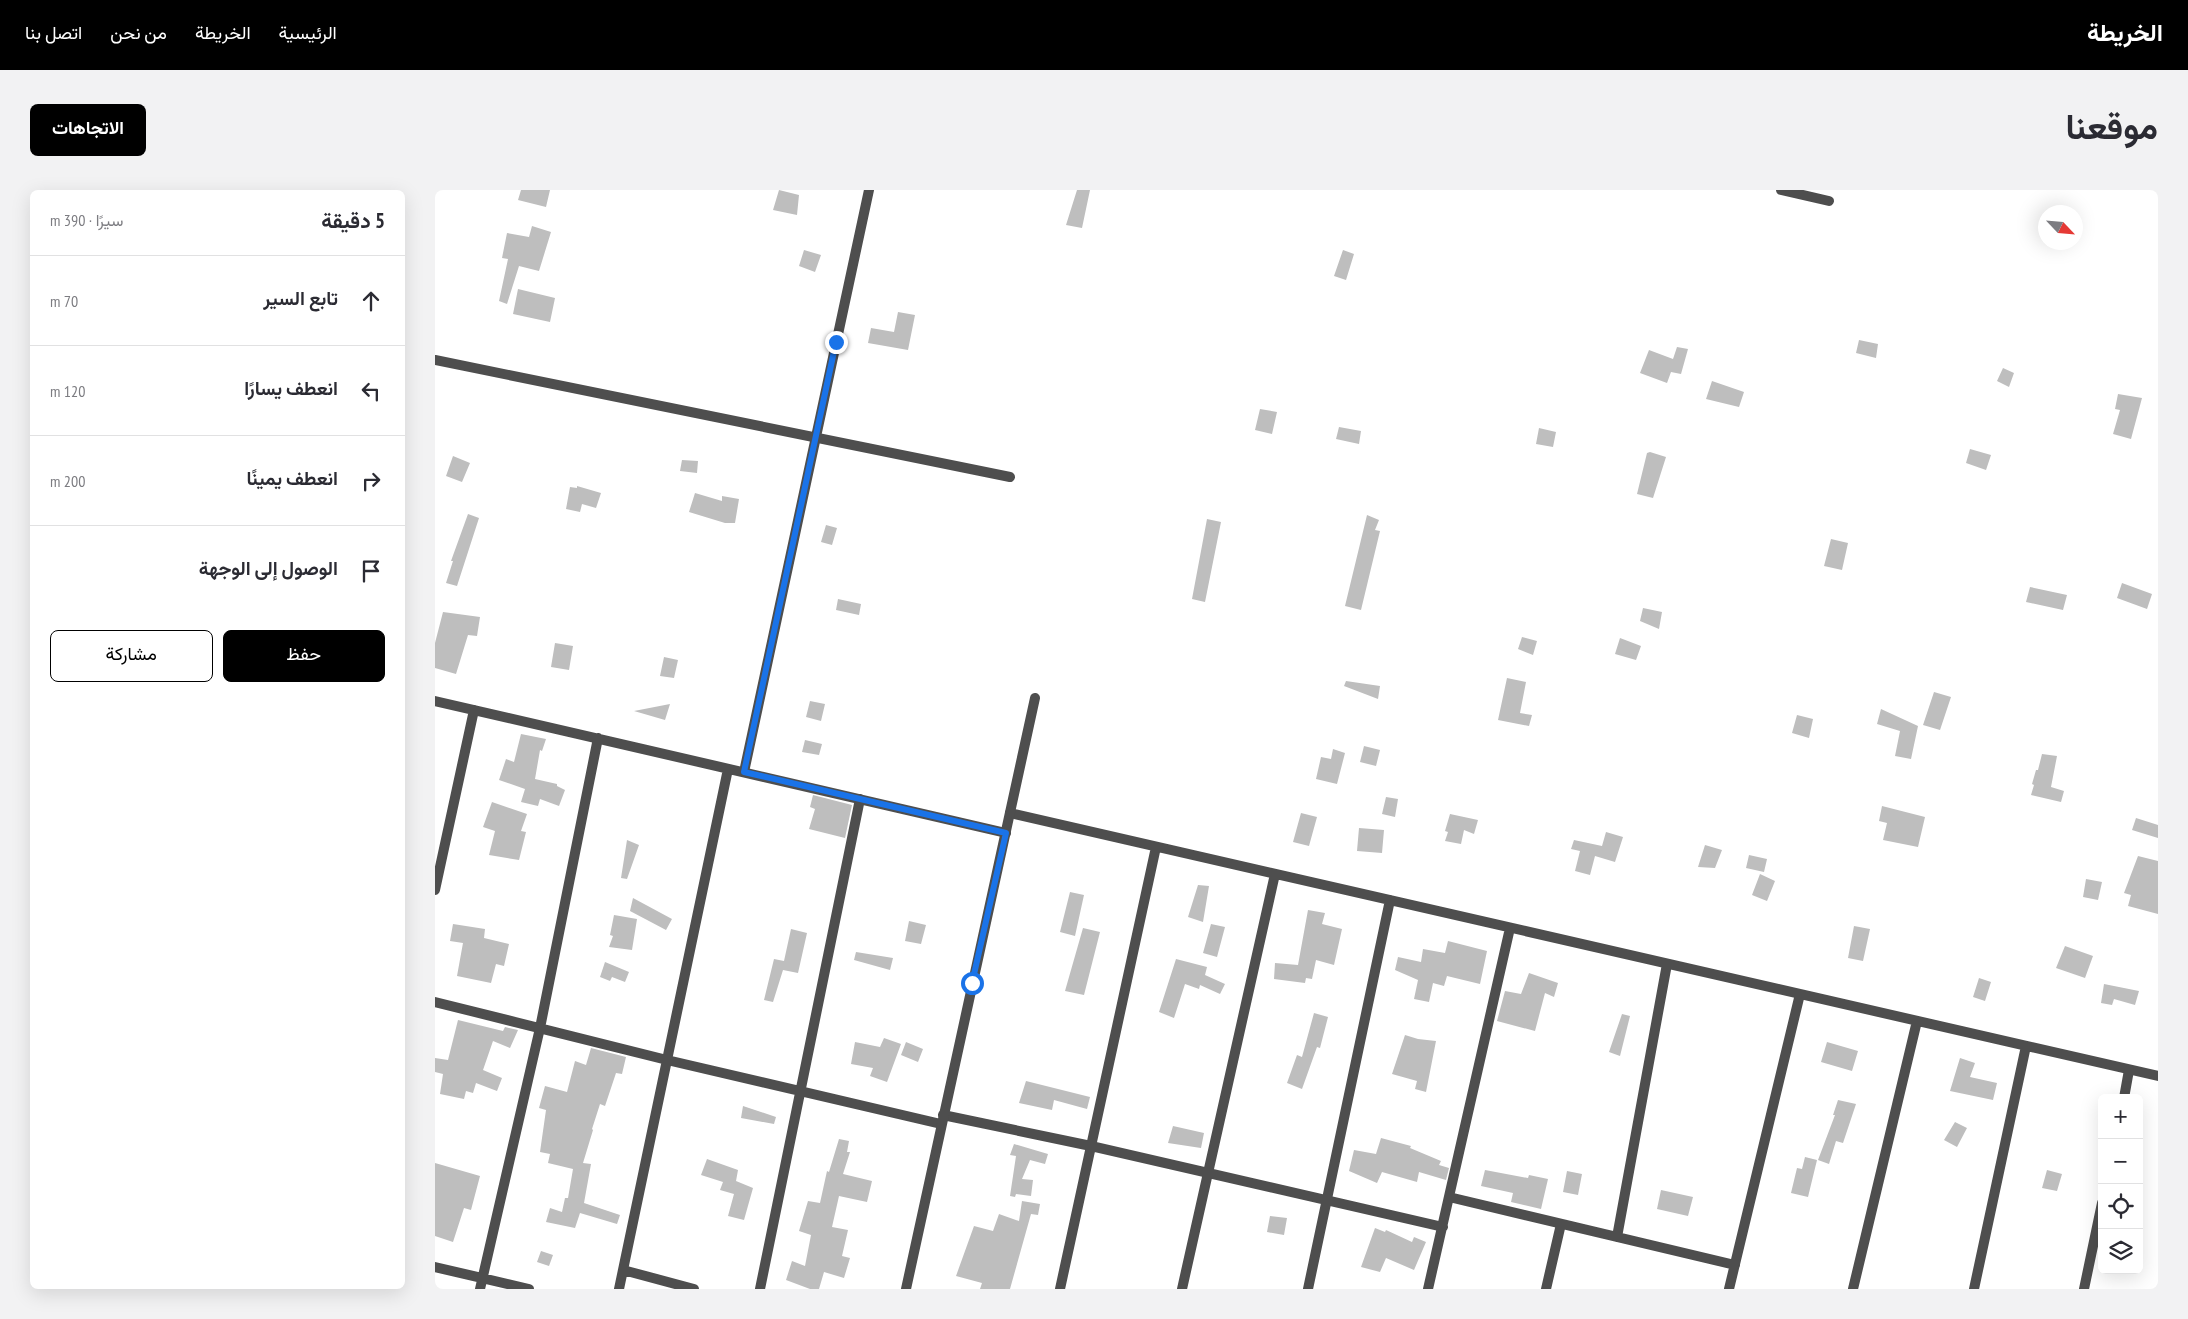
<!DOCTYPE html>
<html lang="ar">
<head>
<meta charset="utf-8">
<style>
  :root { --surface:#fff; --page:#f2f2f3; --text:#2b2b33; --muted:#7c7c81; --line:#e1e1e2; --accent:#000 }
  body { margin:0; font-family:"PT Sans Narrow",Vazirmatn,sans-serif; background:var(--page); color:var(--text); direction:rtl }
  .controls { position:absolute; right:15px; bottom:15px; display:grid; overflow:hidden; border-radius:8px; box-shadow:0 5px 20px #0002 }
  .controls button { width:45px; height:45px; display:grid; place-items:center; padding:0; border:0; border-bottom:1px solid var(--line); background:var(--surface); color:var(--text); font:25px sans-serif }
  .compass { position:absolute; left:1603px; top:15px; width:45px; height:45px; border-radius:50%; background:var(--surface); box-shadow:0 5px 20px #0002; rotate:116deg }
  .stop { position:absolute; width:15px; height:15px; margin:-11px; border:4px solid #1a73e8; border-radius:50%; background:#fff }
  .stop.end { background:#1a73e8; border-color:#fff; box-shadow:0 1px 5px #0008 }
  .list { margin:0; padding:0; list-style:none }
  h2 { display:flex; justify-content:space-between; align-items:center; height:65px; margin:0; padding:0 20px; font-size:21px }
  h2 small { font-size:16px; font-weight:400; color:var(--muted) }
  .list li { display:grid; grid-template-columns:32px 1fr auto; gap:15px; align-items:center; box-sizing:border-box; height:90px; padding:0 20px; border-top:1px solid var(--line) }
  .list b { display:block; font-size:19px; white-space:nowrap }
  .list em { font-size:16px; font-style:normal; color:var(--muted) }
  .actions { display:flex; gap:10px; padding:15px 20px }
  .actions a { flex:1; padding:11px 0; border:1px solid var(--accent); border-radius:8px; text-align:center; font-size:18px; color:var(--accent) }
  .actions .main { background:var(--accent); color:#fff }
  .icon { flex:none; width:28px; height:28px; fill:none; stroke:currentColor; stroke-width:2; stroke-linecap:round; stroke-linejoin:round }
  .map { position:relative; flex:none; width:1723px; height:1099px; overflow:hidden; direction:ltr; border-radius:8px }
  header { display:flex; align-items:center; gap:30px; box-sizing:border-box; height:70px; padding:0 25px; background:var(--accent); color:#fff }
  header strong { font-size:24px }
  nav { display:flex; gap:28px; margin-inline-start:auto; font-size:18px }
  .intro { display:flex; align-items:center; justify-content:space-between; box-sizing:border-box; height:120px; padding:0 30px }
  h1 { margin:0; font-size:35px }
  .button { padding:12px 22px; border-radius:8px; background:var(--accent); color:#fff; font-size:18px; font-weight:700 }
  main { display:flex; gap:30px; padding:0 30px }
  aside { flex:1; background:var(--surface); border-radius:8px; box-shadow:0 5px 20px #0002 }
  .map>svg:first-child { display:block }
  .building { fill:#bebebe }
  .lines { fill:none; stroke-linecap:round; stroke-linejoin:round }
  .minor { stroke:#4e4e4e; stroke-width:10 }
  .tertiary { stroke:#4e4e4e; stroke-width:10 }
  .route { stroke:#1a73e8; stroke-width:6 }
</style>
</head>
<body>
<header>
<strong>الخريطة</strong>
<nav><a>الرئيسية</a><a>الخريطة</a><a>من نحن</a><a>اتصل بنا</a></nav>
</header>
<div class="intro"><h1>موقعنا</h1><a class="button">الاتجاهات</a></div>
<main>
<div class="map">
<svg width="1723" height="1099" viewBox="0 0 1723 1099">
  <rect width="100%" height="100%" fill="#fff"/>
  <!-- building -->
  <path class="building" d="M86,0H115L111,17L83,10Z
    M344,0L364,5L362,25L338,20Z
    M642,0H655L647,38L631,35Z
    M97,36L116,42L104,81L84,76L72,114L64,111L73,69L67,68L72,43L94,47Z
    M369,60L386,65L380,82L364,76Z
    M908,60L919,64L911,90L899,86Z
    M83,99L120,108L115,132L78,124Z
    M463,122L480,125L473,160L433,153L436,138L459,142Z
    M1424,150L1443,154L1441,168L1421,163Z
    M1242,157L1253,159L1246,184L1236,182L1232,193L1205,183L1214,160L1238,169Z
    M1568,178L1579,183L1574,197L1562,191Z
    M1277,191L1309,202L1304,217L1271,209Z
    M1683,204L1707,208L1696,249L1678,244L1685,220L1680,219Z
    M825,219L842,222L837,244L820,240Z
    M904,237L926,241L924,254L901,249Z
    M1104,238L1121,242L1118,257L1101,254Z
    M1535,259L1556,265L1551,280L1531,273Z
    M1215,262L1231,267L1218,308L1202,304L1212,263Z
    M18,266L35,273L27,292L11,286Z
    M247,270L263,271L262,283L245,281Z
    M142,296L166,303L161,318L147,314L145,322L131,319L135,297L142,298Z
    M260,303L287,311V306L304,309L300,333H290L254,322Z
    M33,324L44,328L22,396L11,393L18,371H16Z
    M932,325L944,330L940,340L945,341L926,420L910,416Z
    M772,329L786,332L770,412L757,409Z
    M391,335L402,338L397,355L386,352Z
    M1396,349L1413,353L1407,380L1389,376Z
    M1687,393L1717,404L1712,419L1682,408Z
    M1595,397L1632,405L1628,420L1591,412Z
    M403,409L426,414L424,425L401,420Z
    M1208,418L1227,422L1224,439L1205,431Z
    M8,422L45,427L42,446L33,445L21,484L0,478V453Z
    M1087,447L1102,451L1098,465L1083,459Z
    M1185,448L1206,456L1201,470L1180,464Z
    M120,453L138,456L134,480L116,477Z
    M229,467L243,470L239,488L225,486Z
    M1072,488L1091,492L1085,523L1097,525L1094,536L1063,530Z
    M911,491L945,496L943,509L909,496Z
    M1499,502L1516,507L1505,540L1488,535Z
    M375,511L390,514L386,531L371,527Z
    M235,514L230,530L199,521Z
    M1446,519L1483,536L1476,569L1460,566L1465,541L1442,534Z
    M1362,525L1378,529L1374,548L1357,543Z
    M86,544L111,549L107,561L105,560L100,589L122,594V596L130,600L124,616L105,609L103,616L86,612L90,599L64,590L71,569L79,572Z
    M370,550L387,554L384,565L367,562Z
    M929,556L945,560L941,576L925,572Z
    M898,559L910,563L902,594L881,589L886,567L896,569Z
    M1607,564L1622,566L1616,597L1629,601L1626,612L1596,605L1599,595L1597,594L1601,580H1603Z
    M378,605L417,615L410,648L374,639L380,619L375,617Z
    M951,607L963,609L960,627L947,624Z
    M57,612L92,624L86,641L91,642L84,670L54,665L60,641L48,637Z
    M1447,616L1490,627L1483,657L1448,650L1452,633L1444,631Z
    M866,623L882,627L874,656L858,652Z
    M1015,624L1043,630L1039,644L1029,640L1026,654L1010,651L1013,642L1010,641Z
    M1701,628L1723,635V648L1697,640Z
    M924,638L949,640L947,663L922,661Z
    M1171,642L1188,647L1180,672L1160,666L1155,685L1140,681L1145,661L1136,659L1139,650L1167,656Z
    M192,650L204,655L192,689L186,688Z
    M1270,655L1287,660L1280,678L1263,677Z
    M1314,665L1332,669L1329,682L1311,678Z
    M1703,666L1723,671V724L1693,716L1696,705L1689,703Z
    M1325,684L1340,691L1332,711L1317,705Z
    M1651,689L1667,692L1663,710L1648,707Z
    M763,695L774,696L768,732L753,727Z
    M635,702L649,705L640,746L625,742Z
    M198,708L237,729L231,740L195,721Z
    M873,720L890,723L887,734L907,739L899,775L881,770L877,789L871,788L870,793L839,789L840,773L863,775Z
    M179,725L202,729L197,760L174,757L178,746L175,745Z
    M474,731L491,735L486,754L470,751Z
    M18,734L50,739L49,748L74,754L69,776L61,774L56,793L22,786L28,753L15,751Z
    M776,734L790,737L782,767L768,763Z
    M1419,736L1435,739L1428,771L1413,768Z
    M648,738L665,742L649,805L630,801Z
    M356,739L372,743L363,783L348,780L338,812L329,810L339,769L349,771Z
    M1013,751L1052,761L1045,794L1012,786L1009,796L998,793L994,812L979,809L983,790L960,780L963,767L986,772L988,759L1010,763Z
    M1630,756L1658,766L1650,788L1621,778Z
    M421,762L458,768L455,780L419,770Z
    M741,769L772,777L770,785L790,794L785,804L765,795L764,799L750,794L739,828L724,822Z
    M170,772L194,782L190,792L177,787L175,791L165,787Z
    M1094,783L1123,793L1119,807L1110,803L1100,841L1062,831L1070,801L1086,804Z
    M1544,788L1556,792L1550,811L1538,807Z
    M1669,794L1704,801L1700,815L1679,809L1677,815L1666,813Z
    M879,823L893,827L885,858L882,857L867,899L852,893L862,865L867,867Z
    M1187,824L1195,826L1185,866L1174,862Z
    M23,830L68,841L70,837L83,840L75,858L58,851L48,880L67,888L62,901L41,893L38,903L31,901L29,909L5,904L8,884L0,882V868L13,870Z
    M970,845L983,849L1001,851L991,902L980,899L982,891L957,884Z
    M449,848L466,854L452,892L435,886L438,878L416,874L420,852L445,857Z
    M471,852L488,859L483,872L466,865Z
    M1392,852L1423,861L1417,881L1386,872Z
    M156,858L191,867L187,884L181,883L170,916L165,914L157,939L158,940L148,973L156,974L149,1013L185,1025L182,1034L145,1023L140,1038L111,1032L115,1018L127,1022L130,1008H133L138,979L113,973L115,964L105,962L111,920L104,918L110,896L132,902L140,871L151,875Z
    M1525,868L1540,873L1535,887L1562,893L1558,910L1515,901Z
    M591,891L655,907L652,919L619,910L617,920L584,913Z
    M1403,910L1421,914L1408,953L1401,951L1394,974L1383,970L1400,925H1398Z
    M308,916L341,927L339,934L306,928Z
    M1520,932L1532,938L1522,957L1509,950Z
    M738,936L769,943L766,958L733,953Z
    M946,948L976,956L975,958L1006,971L1004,975L1014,978L1011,990L984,982L982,992L947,982L942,993L914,981L919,960L941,964Z
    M404,949L414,951L412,962H415L408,984L437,991L432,1012L404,1006L397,1037L413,1040L407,1066L415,1068L409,1088L389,1082L384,1099H375L351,1090L357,1071L370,1076L376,1045L364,1041L373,1011L385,1013L392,981L394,982Z
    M579,954L613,964L610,974L595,970L587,989L598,990L596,1006L581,1004L580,1007L575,1006L581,966L575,965Z
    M1370,967L1382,970L1373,1007L1356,1003L1362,978L1367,979Z
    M272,969L303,980L301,991L318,998L309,1030L293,1026L299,1004L285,1000L288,992L266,985Z
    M0,973L45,986L36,1020L29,1018L18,1052L0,1046Z
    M1050,980L1093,988L1094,985L1113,989L1106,1019L1076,1012L1078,1003L1046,996Z
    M1612,980L1627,984L1622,1001L1607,998Z
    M1132,981L1147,984L1143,1005L1128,1002Z
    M1226,1000L1258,1007L1253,1026L1222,1019Z
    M587,1011L605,1014L603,1025L596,1024L575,1099H545L547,1093L521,1086L539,1036L558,1041L564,1024L584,1031Z
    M835,1026L852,1028L849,1045L832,1042Z
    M940,1038L950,1042L951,1040L977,1052L979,1047L991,1052L979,1080L951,1068L945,1082L926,1077Z
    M106,1061L118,1065L114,1076L102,1072Z"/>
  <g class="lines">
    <!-- minor -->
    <path class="minor" d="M1346,0L1394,11
      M0,170L575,287
      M0,511L571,643
      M309,582L434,0
      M575,623L1723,886
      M0,700L39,520
      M0,812L232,870L506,934
      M508,925L656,956L1008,1037
      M1014,1007L1300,1075
      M1182,1047L1232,774
      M0,1077L94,1099
      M188,1080L259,1099
      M45,1099L105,838L163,548
      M184,1099L293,579
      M325,1099L425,609
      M625,1099L721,657
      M747,1099L840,684
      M873,1099L955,710
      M993,1099L1075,738
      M1111,1099L1126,1034
      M1294,1099L1365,804
      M1418,1099L1482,831
      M1539,1099L1591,856"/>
    <!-- tertiary -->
    <path class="tertiary" d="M1689,908L1694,880
      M471,1099L600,508
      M1649,1099L1667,1013"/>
  </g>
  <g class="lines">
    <!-- route -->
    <path class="route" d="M401,152L309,582L571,643L537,793"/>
  </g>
</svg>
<div class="controls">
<button>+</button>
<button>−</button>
<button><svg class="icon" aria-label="locate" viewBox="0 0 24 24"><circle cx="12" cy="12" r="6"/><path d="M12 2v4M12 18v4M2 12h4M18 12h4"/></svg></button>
<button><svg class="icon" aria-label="layers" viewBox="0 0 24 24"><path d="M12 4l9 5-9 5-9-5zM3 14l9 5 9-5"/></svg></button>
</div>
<svg class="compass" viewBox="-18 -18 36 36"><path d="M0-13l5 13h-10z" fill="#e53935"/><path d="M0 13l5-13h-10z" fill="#7c7c81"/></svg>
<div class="stop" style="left:537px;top:793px"></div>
<div class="stop end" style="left:401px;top:152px"></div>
</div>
<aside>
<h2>5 دقيقة<small>سيرًا · 390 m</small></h2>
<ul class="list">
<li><svg class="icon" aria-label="ahead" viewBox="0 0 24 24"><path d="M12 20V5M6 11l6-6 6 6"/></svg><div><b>تابع السير</b></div><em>70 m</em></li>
<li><svg class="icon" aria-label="left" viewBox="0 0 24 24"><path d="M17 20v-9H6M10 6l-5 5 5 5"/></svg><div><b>انعطف يسارًا</b></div><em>120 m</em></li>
<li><svg class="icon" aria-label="right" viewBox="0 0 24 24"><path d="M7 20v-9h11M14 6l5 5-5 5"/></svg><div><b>انعطف يمينًا</b></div><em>200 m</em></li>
<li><svg class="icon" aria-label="arrive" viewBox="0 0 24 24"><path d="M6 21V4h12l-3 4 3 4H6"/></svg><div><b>الوصول إلى الوجهة</b></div></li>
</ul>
<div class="actions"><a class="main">حفظ</a><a>مشاركة</a></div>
</aside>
</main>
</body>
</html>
